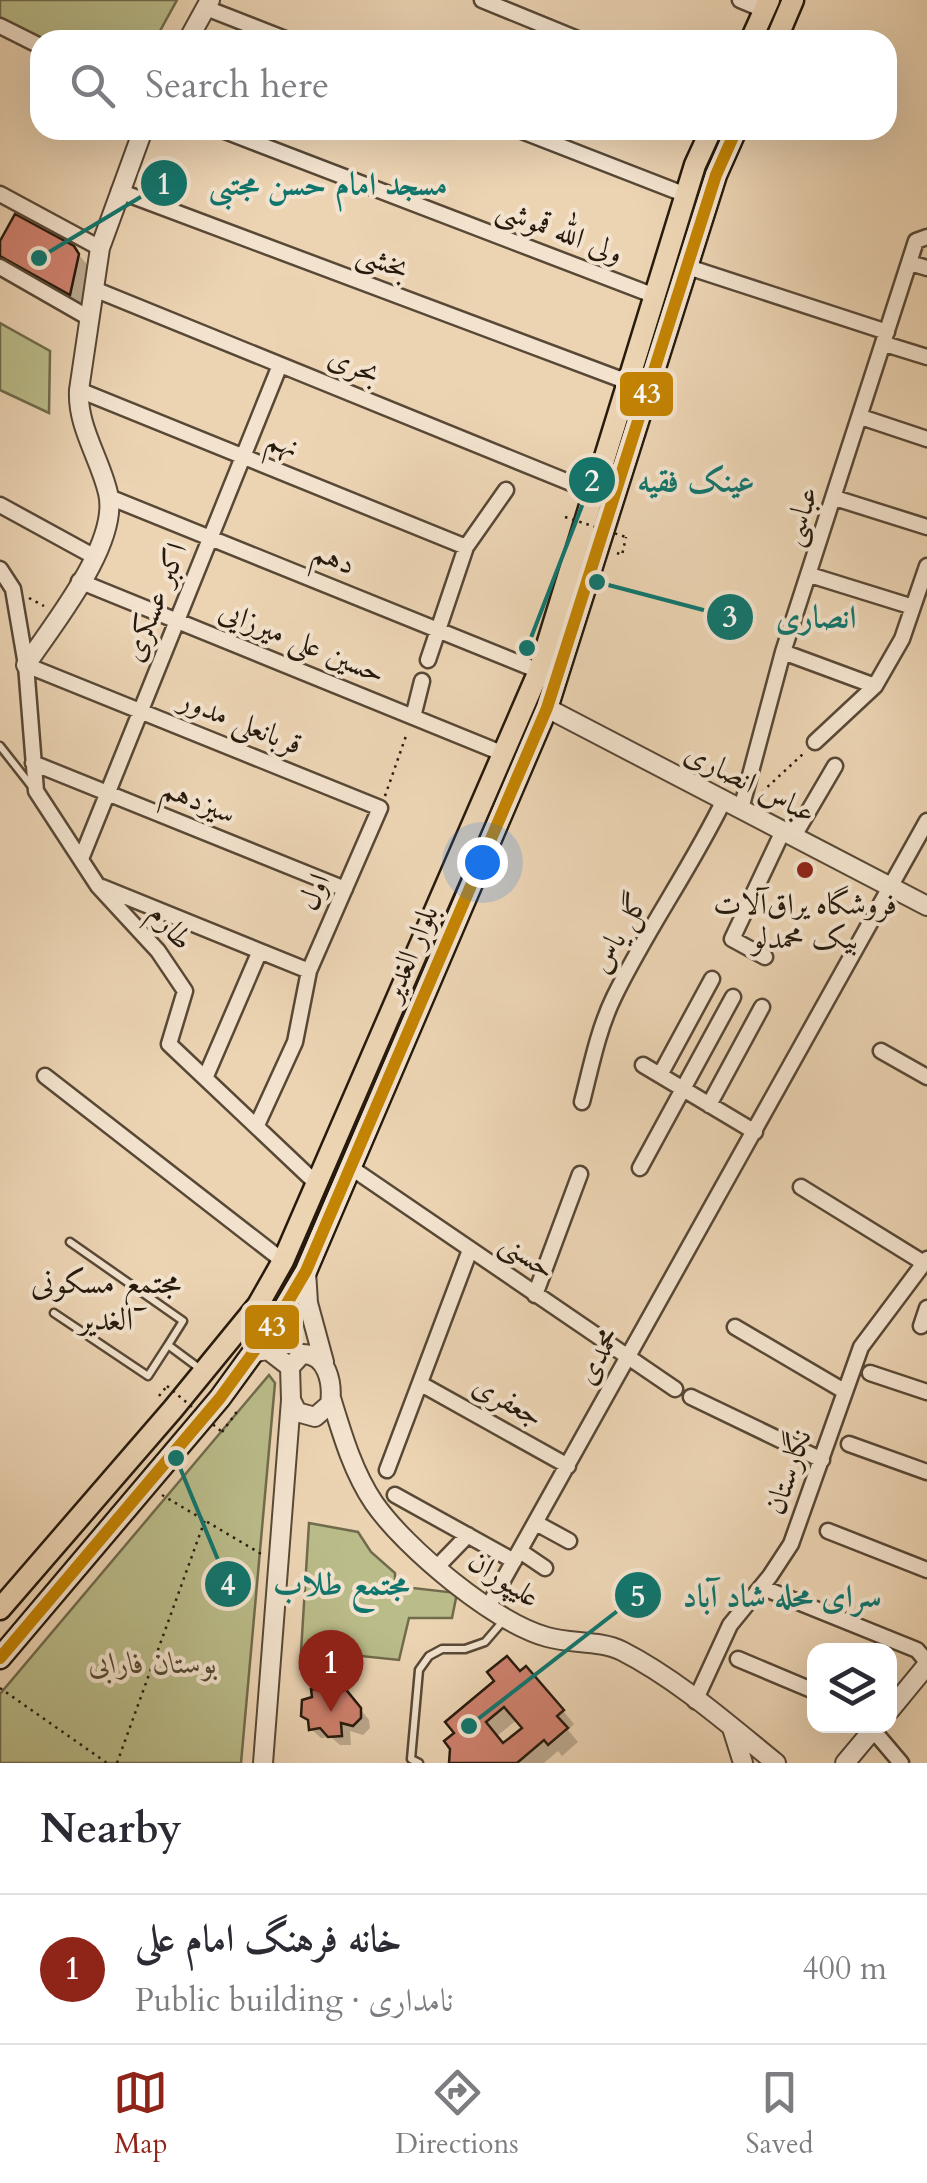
<!DOCTYPE html>
<html lang="en">
<head>
<meta charset="utf-8">
<style>
  :root { --surface:#fff; --page:#f2f2f3; --text:#2b2b33; --muted:#7c7c81; --line:#e1e1e2; --accent:#8f2418 }
  body { margin:0; font-family:Cardo,Amiri,serif; background:var(--page); color:var(--text) }
  .controls { position:absolute; right:30px; bottom:30px; display:grid; overflow:hidden; border-radius:20px; box-shadow:0 10px 40px #0002 }
  .controls button { width:90px; height:90px; display:grid; place-items:center; padding:0; border:0; border-bottom:2px solid var(--line); background:var(--surface); color:var(--text); font:50px sans-serif }
  .you { position:absolute; left:482px; top:862px; width:35px; height:35px; margin:-25px; border:8px solid #fff; border-radius:50%; background:#1a73e8; box-shadow:0 0 0 15px #1a73e833 }
  .badge { display:grid; place-items:center; width:65px; height:65px; border-radius:50%; background:var(--accent); color:#fff; font-size:32px; font-weight:700 }
  .pin { position:absolute; translate:-50% -82px; filter:drop-shadow(0 2px 5px #0008) }
  .pin::after { content:''; position:absolute; top:52px; width:35px; height:30px; background:inherit; clip-path:polygon(0 0,100% 0,50% 100%) }
  .list { margin:0; padding:0; list-style:none }
  h2 { display:flex; justify-content:space-between; align-items:center; height:130px; margin:0; padding:0 40px; font-size:42px }
  h2 small { font-size:32px; font-weight:400; color:var(--muted) }
  .list li { display:grid; grid-template-columns:65px 1fr auto; gap:30px; align-items:center; box-sizing:border-box; height:150px; padding:0 40px; border-top:2px solid var(--line) }
  .list b { display:block; font-size:38px; white-space:nowrap }
  .list p { margin:0; font-size:32px; white-space:nowrap; color:var(--muted) }
  .list em { font-size:32px; font-style:normal; color:var(--muted) }
  .icon { flex:none; width:55px; height:55px; fill:none; stroke:currentColor; stroke-width:2; stroke-linecap:round; stroke-linejoin:round }
  .map { position:relative; flex:none; width:927px; height:1763px; overflow:hidden }
  .search { position:absolute; background:var(--surface); box-shadow:0 10px 40px #0002; left:30px; right:30px; top:30px; height:110px; display:flex; align-items:center; gap:25px; box-sizing:border-box; padding:0 35px; border-radius:30px; color:var(--muted); font-size:38px }
  .sheet { height:280px; background:var(--surface) }
  nav { display:flex; justify-content:space-around; align-items:center; box-sizing:border-box; height:140px; border-top:2px solid var(--line); background:var(--surface); font-size:28px; color:var(--muted) }
  nav a { display:grid; justify-items:center; gap:5px }
  nav .on { color:var(--accent) }
  .map>svg:first-child { display:block }
  .green { fill:#babc8a; stroke:#706b4c; stroke-width:2.5 }
  .shadow { fill:#0003; fill-rule:evenodd }
  .building { fill:#cf816e; stroke:#261a0d; stroke-width:2.5; fill-rule:evenodd }
  .lines { fill:none; stroke-linecap:round; stroke-linejoin:round }
  .service-casing { stroke:#584836; stroke-width:11 }
  .minor-casing { stroke:#584836; stroke-width:19 }
  .tertiary-casing { stroke:#584836; stroke-width:22 }
  .primary-casing { stroke:#261a0d; stroke-width:25 }
  .path { stroke:#261a0d; stroke-width:2.5; stroke-dasharray:2.5 5; stroke-linecap:butt }
  .service { stroke:#f3e3ce; stroke-width:6 }
  .minor { stroke:#f3e3ce; stroke-width:14 }
  .tertiary { stroke:#f3e3ce; stroke-width:18 }
  .primary { stroke:#ecd4b3; stroke-width:20 }
  .path-bridge { stroke:#261a0d; stroke-width:2.5; stroke-dasharray:2.5 5; stroke-linecap:butt }
  .bus-1-casing { stroke:#f3e3ce; stroke-width:20 }
  .bus-1 { stroke:#c38303; stroke-width:12 }
  .poi-dot { fill:#8f2418; stroke:#f3e3ce; stroke-width:4 }
  .labels { text-anchor:middle; dominant-baseline:central; stroke-width:8; stroke-linejoin:round; paint-order:stroke }
  .street-label { font-size:30px; fill:#261a0d; stroke:#f3e3ce }
  .poi-label { font-size:30px; fill:#261a0d; stroke:#f3e3ce }
  .park-label { font-size:30px; font-style:italic; fill:#524b32; stroke:#f3e3ce }
  .neighbourhood-label { font-size:32px; fill:#261a0d; stroke:#f3e3ce }
  .leader { fill:none; stroke:#0f766e; stroke-width:4 }
  .callout-dot { fill:#0f766e; stroke:#f3e3ce; stroke-width:4 }
  .mark-label { font-size:30px; text-anchor:middle; font-weight:bold; fill:#fff }
  .callout-label { font-size:32px; text-anchor:middle; font-weight:bold; fill:#0f766e; stroke:#f3e3ce; stroke-width:8; stroke-linejoin:round; paint-order:stroke }
  .line-badge { stroke:#f3e3ce; stroke-width:4 }
  .badge-label { font-size:28px; text-anchor:middle; font-weight:bold; fill:#fff }
</style>
</head>
<body>
<div class="map">
<svg width="927" height="1763" viewBox="0 0 927 1763">
  <rect width="100%" height="100%" fill="#ecd4b3"/>
  <filter id="stains"><feTurbulence type="fractalNoise" baseFrequency=".002" numOctaves="4"/><feColorMatrix values="0 0 0 0 .2 0 0 0 0 .09 0 0 0 0 .02 0 0 0 .5 -.17"/></filter>
  <radialGradient id="worn" r=".72"><stop offset=".6" stop-color="#630" stop-opacity="0"/><stop offset="1" stop-color="#630" stop-opacity=".3"/></radialGradient>
  <!-- green -->
  <path class="green" d="M0,0H177L155,40H40L0,21Z
    M0,323L50,351L49,413L0,390Z
    M269,1375L275,1383L241,1763H0V1694Z
    M309,1523L358,1532L371,1552L395,1573V1586L457,1593L452,1618H409L399,1660L323,1652L319,1670L300,1668Z"/>
  <!-- shadow -->
  <path class="shadow" d="M0,246L73,248L91,269L83,306L20,270L7,268L0,261Z
    M521,1674L539,1682L574,1724L568,1730L578,1742L562,1756L558,1751L544,1763H454ZM518,1719L525,1728L504,1745L497,1736Z
    M348,1694L369,1720L370,1728L363,1735L350,1731L351,1745H340L331,1737L321,1738L311,1729Z"/>
  <!-- building -->
  <path class="building" d="M15,214L74,246L79,254L70,295L0,256V241Z
    M507,1656L520,1671L526,1666L564,1710L557,1716L568,1728L548,1745L544,1740L517,1763H449L450,1749L444,1741L454,1733L445,1722L494,1681L487,1672ZM504,1707L522,1728L503,1743L486,1722Z
    M329,1681H339L361,1708V1718L353,1726L341,1723L342,1736L328,1737L320,1728L309,1730L308,1720L301,1716L302,1700L312,1697L311,1689L320,1690Z"/>
  <g class="lines">
    <defs>
      <path id="service" d="M0,746L33,788
        M70,1242L183,1321L168,1345
        M54,1313L148,1376L168,1345L199,1368
        M419,1763L411,1759L419,1670L429,1656L442,1649H465L485,1642L504,1620"/>
      <path id="minor" d="M482,0L580,40
        M740,0L764,10
        M206,8L288,40
        M0,26L40,46
        M222,130L655,296
        M519,130L686,195
        M119,191L628,382
        M0,194L100,248
        M910,263L927,268
        M0,267L89,318
        M688,267L887,332
        M94,289L593,492
        M885,344L927,357
        M79,390L466,547
        M861,417L927,439
        M109,497L539,671
        M835,498L927,527
        M0,505L95,557
        M0,569L13,589L26,665L36,791L98,886L158,951L185,991L169,1044L317,1184
        M810,575L913,607
        M79,581L504,754
        M783,652L875,686
        M428,660L466,547L506,490
        M26,665L380,808L309,971L295,1042L257,1125
        M413,717L422,681
        M815,742L875,686L902,639L927,566
        M33,763L345,889
        M741,809L783,652L916,241L927,237
        M794,836L835,766
        M81,859L280,365
        M102,887L309,971
        M765,957L732,939L783,831
        M881,1051L927,1077
        M643,1065L755,1132
        M660,1075L712,979
        M45,1076L283,1261
        M206,1076L259,953
        M582,1102C591,1067 598,1030 614,997C647,929 691,868 724,800
        M709,1105L762,1007
        M350,1167L675,1389
        M640,1168L733,997
        M801,1187L924,1263
        M535,1295L580,1174
        M921,1326L927,1308
        M735,1327L844,1391
        M870,1373L927,1392
        M421,1384L568,1466
        M691,1397L822,1460
        M849,1444L927,1472
        M387,1470L470,1250
        M395,1495L514,1561
        M536,1523L569,1541
        M828,1531L927,1570
        M520,1551L545,1568
        M437,1567L468,1535
        M761,1587L917,1650L927,1662
        M488,1607L927,821
        M738,1659L814,1691
        M695,1701L730,1625L770,1576L791,1544L861,1347L927,1259
        M873,1730L901,1763"/>
      <path id="tertiary" d="M188,40L210,0
        M26,665C53,624 120,543 108,493C100,458 77,427 79,390L100,248L143,130
        M547,708L927,906
        M306,1271L308,1303L324,1362
        M255,1352L268,1350L290,1367
        M302,1354C327,1353 333,1383 330,1404L315,1417L297,1412L291,1400L290,1367Z
        M331,1398C342,1434 353,1472 374,1503C406,1549 494,1622 547,1637C571,1644 600,1640 622,1651C677,1679 728,1724 776,1763
        M890,1710L927,1665
        M732,1728L743,1763
        M263,1763L291,1400
        M845,1763L876,1726"/>
      <path id="primary" d="M751,40L769,0
        M776,40L793,0
        M0,1609L173,1409L258,1305L283,1261L539,671L695,165L711,130
        M0,1658L220,1398L279,1317L306,1271L547,708L716,175L736,130"/>
    </defs>
    <!-- service casing -->
    <use href="#service" class="service-casing"/>
    <!-- minor casing -->
    <use href="#minor" class="minor-casing"/>
    <!-- tertiary casing -->
    <use href="#tertiary" class="tertiary-casing"/>
    <!-- primary casing -->
    <use href="#primary" class="primary-casing"/>
    <!-- path -->
    <path class="path" d="M617,553L622,555L626,537
      M29,598L44,606
      M762,792L804,753
      M385,796L407,733
      M159,1396L167,1386
      M222,1432L236,1413L233,1410
      M162,1495L263,1555
      M0,1688L107,1763
      M117,1763L205,1520"/>
    <!-- service -->
    <use href="#service" class="service"/>
    <!-- minor -->
    <use href="#minor" class="minor"/>
    <!-- tertiary -->
    <use href="#tertiary" class="tertiary"/>
    <!-- primary -->
    <use href="#primary" class="primary"/>
    <!-- path-bridge -->
    <path class="path-bridge" d="M565,517L626,537
      M167,1386L222,1432"/>
    <defs>
      <path id="bus-1" d="M0,1658L220,1398L279,1317L306,1271L547,708L716,175L736,130"/>
    </defs>
    <!-- bus-1 casing -->
    <use href="#bus-1" class="bus-1-casing"/>
    <!-- bus-1 -->
    <use href="#bus-1" class="bus-1"/>
  </g>
  <!-- markers -->
  <circle class="poi-dot" cx="805" cy="870" r="10"/>
  <g class="labels">
    <!-- street labels -->
    <g class="street-label">
      <text transform="translate(560 231) rotate(21)">ولی الله قموشی</text>
      <text transform="translate(383 261) rotate(21)">بخشی</text>
      <text transform="translate(354 365) rotate(22)">بحری</text>
      <text transform="translate(283 443) rotate(22)">نهم</text>
      <text transform="translate(800 516) rotate(-72)">عباسی</text>
      <text transform="translate(334 558) rotate(22)">دهم</text>
      <text transform="translate(155 602) rotate(-68)">اکبر عسکری</text>
      <text transform="translate(302 642) rotate(22)">حسین علی میرزایی</text>
      <text transform="translate(241 722) rotate(22)">قربانعلی مدور</text>
      <text transform="translate(750 783) rotate(27)">عباس انصاری</text>
      <text transform="translate(199 801) rotate(22)">سیزدهم</text>
      <text transform="translate(314 892) rotate(-66)">اول</text>
      <text transform="translate(171 927) rotate(50)">طارم</text>
      <text transform="translate(619 933) rotate(-60)">گل یاس</text>
      <text transform="translate(410 953) rotate(-67)">بلوار الغدیر</text>
      <text transform="translate(528 1256) rotate(35)">حسنی</text>
      <text transform="translate(598 1356) rotate(-61)">محمدی</text>
      <text transform="translate(508 1401) rotate(29)">جعفری</text>
      <text transform="translate(788 1472) rotate(-71)">نگارستان</text>
      <text transform="translate(504 1579) rotate(33)">علیپوران</text>
    </g>
    <!-- poi labels -->
    <g class="poi-label">
      <text x="805" y="904">فروشگاه یراق‌آلات<tspan x="805" dy="34">بیک محمدلو</tspan></text>
    </g>
    <!-- park labels -->
    <g class="park-label">
      <text x="153" y="1663">بوستان فارابی</text>
    </g>
    <!-- neighbourhood labels -->
    <g class="neighbourhood-label">
      <text x="106" y="1283">مجتمع مسکونی<tspan x="106" dy="37">الغدیر</tspan></text>
    </g>
  </g>
  <!-- callouts -->
  <path class="leader" d="M39 258L164 183M527 648L592 480M597 582L730 617M176 1458L228 1584M469 1726L638 1595"/>
  <g class="callout-dot">
    <circle cx="39" cy="258" r="10"/>
    <circle cx="527" cy="648" r="10"/>
    <circle cx="597" cy="582" r="10"/>
    <circle cx="176" cy="1458" r="10"/>
    <circle cx="469" cy="1726" r="10"/>
    <circle cx="164" cy="183" r="25"/>
    <circle cx="592" cy="480" r="25"/>
    <circle cx="730" cy="617" r="25"/>
    <circle cx="228" cy="1584" r="25"/>
    <circle cx="638" cy="1595" r="25"/>
  </g>
  <g class="mark-label">
    <text x="164" y="194">1</text>
    <text x="592" y="491">2</text>
    <text x="730" y="627">3</text>
    <text x="228" y="1595">4</text>
    <text x="638" y="1606">5</text>
  </g>
  <g class="callout-label">
    <text x="328" y="195">مسجد امام حسن مجتبی</text>
    <text x="696" y="492">عینک فقیه</text>
    <text x="816" y="628">انصاری</text>
    <text x="341" y="1595">مجتمع طلاب</text>
    <text x="782" y="1607">سرای محله شاد آباد</text>
  </g>
  <g class="line-badge">
    <rect x="618" y="370" width="57" height="48" rx="10" fill="#c38303"/>
    <rect x="243" y="1303" width="58" height="48" rx="10" fill="#c38303"/>
  </g>
  <g class="badge-label">
    <text x="647" y="403">43</text>
    <text x="272" y="1336">43</text>
  </g>
  <rect width="100%" height="100%" filter="url(#stains)"/>
  <rect width="100%" height="100%" fill="url(#worn)"/>
</svg>
<div class="controls">
<button><svg class="icon" aria-label="layers" viewBox="0 0 24 24"><path d="M12 4l9 5-9 5-9-5zM3 14l9 5 9-5"/></svg></button>
</div>
<div class="you"></div>
<div class="pin badge" style="left:331px;top:1712px">1</div>
<div class="search"><svg class="icon" aria-label="search" viewBox="0 0 24 24"><circle cx="10" cy="10" r="6"/><path d="M15 15l6 6"/></svg>Search here</div>
</div>
<section class="sheet">
<h2>Nearby<small></small></h2>
<ul class="list">
<li><span class="badge">1</span><div><b>خانه فرهنگ امام علی</b><p>Public building · نامداری</p></div><em>400 m</em></li>
</ul>
</section>
<nav>
<a class="on"><svg class="icon" aria-label="map" viewBox="0 0 24 24"><path d="M3 6l6-2 6 2 6-2v14l-6 2-6-2-6 2zM9 4v14M15 6v14"/></svg>Map</a>
<a><svg class="icon" aria-label="directions" viewBox="0 0 24 24"><path d="M12 3l9 9-9 9-9-9zM9 14v-3h6M13 9l2 2-2 2"/></svg>Directions</a>
<a><svg class="icon" aria-label="saved" viewBox="0 0 24 24"><path d="M7 4h10v16l-5-4-5 4z"/></svg>Saved</a>
</nav>
</body>
</html>
